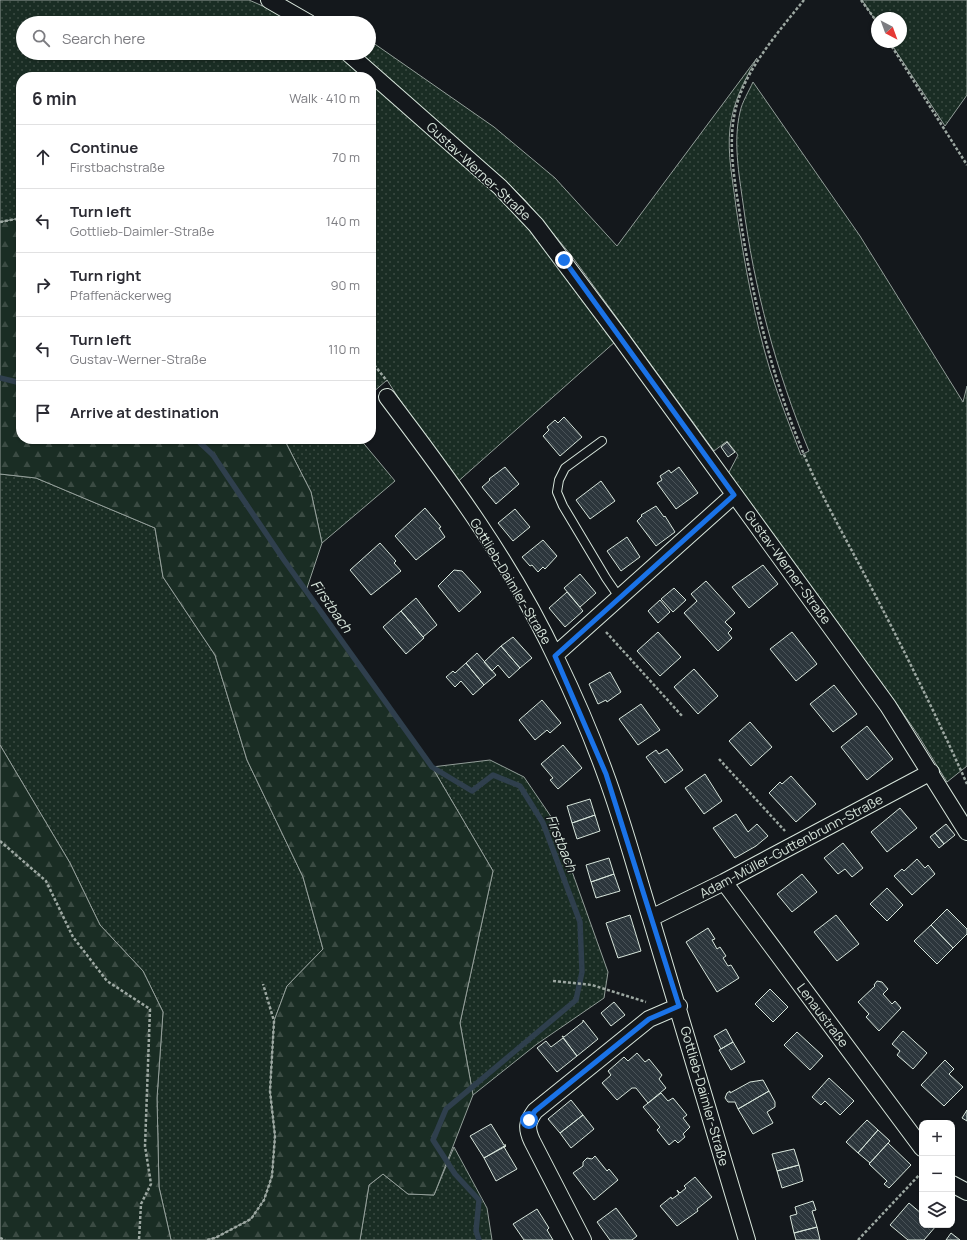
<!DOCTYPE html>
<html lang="en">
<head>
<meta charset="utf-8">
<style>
  :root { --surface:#fff; --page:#f7f7f7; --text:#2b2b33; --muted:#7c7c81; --line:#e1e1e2 }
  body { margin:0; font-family:Manrope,sans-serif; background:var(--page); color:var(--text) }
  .controls { position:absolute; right:12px; bottom:12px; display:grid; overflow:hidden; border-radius:8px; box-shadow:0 1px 3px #0004 }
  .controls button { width:36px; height:36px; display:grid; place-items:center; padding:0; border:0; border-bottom:1px solid var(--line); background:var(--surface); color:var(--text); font:20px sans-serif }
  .compass { position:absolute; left:871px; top:12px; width:36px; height:36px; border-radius:50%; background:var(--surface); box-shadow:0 1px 3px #0004; rotate:139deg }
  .stop { position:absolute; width:12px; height:12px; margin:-9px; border:3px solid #1a73e8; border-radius:50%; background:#fff }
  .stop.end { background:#1a73e8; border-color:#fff; box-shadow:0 1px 4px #0008 }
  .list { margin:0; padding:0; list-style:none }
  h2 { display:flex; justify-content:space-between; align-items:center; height:52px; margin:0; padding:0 16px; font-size:17px }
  h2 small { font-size:13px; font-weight:400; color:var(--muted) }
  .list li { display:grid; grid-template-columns:26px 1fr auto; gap:12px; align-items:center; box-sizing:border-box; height:64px; padding:0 16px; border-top:1px solid var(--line) }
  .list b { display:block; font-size:15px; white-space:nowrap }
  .list p { margin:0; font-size:13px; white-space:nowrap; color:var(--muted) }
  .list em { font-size:13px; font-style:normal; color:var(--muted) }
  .icon { flex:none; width:22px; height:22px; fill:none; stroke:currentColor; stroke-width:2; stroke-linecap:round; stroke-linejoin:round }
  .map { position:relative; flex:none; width:967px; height:1240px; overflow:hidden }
  .search { position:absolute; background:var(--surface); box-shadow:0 1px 3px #0004; left:16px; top:16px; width:360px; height:44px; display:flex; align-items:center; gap:10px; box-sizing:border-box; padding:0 14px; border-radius:22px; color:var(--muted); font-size:15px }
  .panel { position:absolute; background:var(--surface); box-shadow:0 1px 3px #0004; left:16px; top:72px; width:360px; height:372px; border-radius:16px }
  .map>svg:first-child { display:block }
  .grass { fill:url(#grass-dots); stroke:#939e99 }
  .forest { fill:url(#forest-firs); stroke:#939e99 }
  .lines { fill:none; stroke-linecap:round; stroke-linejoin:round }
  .stream { stroke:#2f3f4d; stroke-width:5.5 }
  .building { fill:url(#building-back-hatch); stroke:#d8e6dc }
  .lane-casing { stroke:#d8e6dc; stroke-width:10 }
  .street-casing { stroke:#d8e6dc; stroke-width:18 }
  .path { stroke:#9da8a2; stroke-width:2.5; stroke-dasharray:3 2; stroke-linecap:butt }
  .lane { stroke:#14181c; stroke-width:8 }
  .street { stroke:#14181c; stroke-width:16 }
  .route { stroke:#1a73e8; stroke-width:5 }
  .labels { text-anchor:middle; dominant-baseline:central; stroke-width:3; stroke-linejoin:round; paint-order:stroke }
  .street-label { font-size:13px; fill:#d8e6dc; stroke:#14181c }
  .water-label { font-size:14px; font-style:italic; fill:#d8e6dc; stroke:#14181c }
</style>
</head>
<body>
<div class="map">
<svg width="967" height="1240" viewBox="0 0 967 1240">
  <defs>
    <pattern id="grass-dots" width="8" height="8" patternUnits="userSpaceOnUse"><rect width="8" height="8" fill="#1a2d24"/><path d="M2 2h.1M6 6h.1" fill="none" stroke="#3b4b43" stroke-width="1.8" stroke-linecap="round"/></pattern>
    <pattern id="forest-firs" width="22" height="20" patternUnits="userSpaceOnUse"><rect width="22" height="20" fill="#1a2d24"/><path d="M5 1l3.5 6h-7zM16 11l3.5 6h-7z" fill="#3b4b43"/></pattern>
    <pattern id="building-back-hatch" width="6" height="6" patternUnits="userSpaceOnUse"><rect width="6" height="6" fill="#2c363c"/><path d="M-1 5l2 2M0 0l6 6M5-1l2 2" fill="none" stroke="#4a5358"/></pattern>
  </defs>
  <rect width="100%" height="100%" fill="#14181c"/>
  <!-- grass -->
  <path class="grass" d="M0,0H249L274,11L295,23H23V53H337L365,77H21V218L0,222Z
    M862,0H967V95L945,126L890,42H901V18H877V23Z
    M369,40L494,127L555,178L617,246L757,58C744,81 733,102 730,128C727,154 733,181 736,207C744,261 754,317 770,370C779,398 790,427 801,455L809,451C776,371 754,288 743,203C739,174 733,142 740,112C742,102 749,91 753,82L860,236L963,402L967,386V766L947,782L918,735L894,700L728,474L738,455L727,441L714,451L571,255L525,200L506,181L357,53H369Z
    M371,83L514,209L616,341L454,485L387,380L371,394Z
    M284,439H360L395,481L322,543L311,492Z
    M0,474L36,478L155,528L163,577L215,655L247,760L303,877L323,949L287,986L274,1021L270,1091L275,1136L272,1176L264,1200L251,1219L215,1238L207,1240H171L159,1187L157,1098L163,1012L143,971L100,925L70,863L0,745Z
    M490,760L524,777L554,821L608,972L604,998L537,1044L473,1095L460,1023L493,871L432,767Z
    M454,1147L487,1208L492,1240H360L369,1185L383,1174L408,1194L434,1195Z"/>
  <!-- forest -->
  <path class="forest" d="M21,218V439H284L311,492L322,543L306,591L432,767L493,871L460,1023L473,1095L434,1195L408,1194L383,1174L369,1185L360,1240H207L215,1238L251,1219L264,1200L272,1176L275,1136L270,1091L274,1021L287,986L323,949L303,877L247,760L215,655L163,577L155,528L36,478L0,474V222Z
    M0,745L70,863L100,925L143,971L163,1012L157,1098L159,1187L171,1240H0Z"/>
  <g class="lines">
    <!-- stream -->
    <path class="stream" d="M0,378L21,383
      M196,439L213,455L284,560L432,767L472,791L493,775L520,786L543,823L580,922L582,972L576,1000L446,1109L433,1140L455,1174L479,1200L476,1231L479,1240"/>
  </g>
  <!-- building -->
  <path class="building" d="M564,417L582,437L560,456L543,436L549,430L547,427L555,420L558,423Z
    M727,442L735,452L728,457L721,447Z
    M505,467L519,484L496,504L482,487L490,480L489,479Z
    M679,467L698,493L676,509L657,483L662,480L660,476L669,470L671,473Z
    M601,481L615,501L590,519L576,500Z
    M656,506L664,517L665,516L675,532L656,546L637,521L642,516L641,515Z
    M425,508L441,527L439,528L445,537L416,560L395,536Z
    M515,509L530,527L513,541L498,523Z
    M627,537L640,557L621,571L607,551Z
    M543,540L557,556L545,569L543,567L538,572L532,565L530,566L522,557Z
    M380,543L396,561L394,563L401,571L371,595L350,570Z
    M763,565L778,584L749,608L732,587Z
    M454,570L462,571L481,592L459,612L438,586Z
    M580,574L596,593L580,607L564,588Z
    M706,581L735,613L725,622L732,629L728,633L732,638L718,651L684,613L697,601L691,594Z
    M674,588L686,600L673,612L661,599Z
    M567,592L583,611L565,627L549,608Z
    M416,598L437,625L423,637L401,611Z
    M660,600L670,612L658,623L648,611Z
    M401,611L424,638L406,654L383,627Z
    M658,632L681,657L660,676L637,651Z
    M792,632L817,664L796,681L770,649Z
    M513,637L532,658L520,668L501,646Z
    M501,646L520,668L509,678L498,665L492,671L484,662Z
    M477,653L496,675L484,685L466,663Z
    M466,663L484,685L473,695L461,681L455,687L446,677L453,671L455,673Z
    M694,669L718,696L698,714L674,687Z
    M610,672L621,692L607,702L606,700L598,704L589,684Z
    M834,685L857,714L833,732L810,704Z
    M542,700L561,723L550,733L547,730L535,740L519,720Z
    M641,704L660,730L638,745L619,719Z
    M750,722L772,747L751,766L729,741Z
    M867,726L893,759L867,780L841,747Z
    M563,745L582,768L558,789L550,780L553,778L541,764Z
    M667,749L683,770L665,783L646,757L656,750L659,754Z
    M705,774L722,801L704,814L685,788Z
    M791,776L816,804L796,822L769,793L780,782L782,784Z
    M590,799L595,815L572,823L567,806Z
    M900,808L917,828L887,852L871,832Z
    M736,814L748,832L757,824L768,836L756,846L735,858L713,828Z
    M595,815L600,831L577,839L572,823Z
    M946,824L955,835L944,844L935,833Z
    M935,833L944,844L939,848L930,837Z
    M843,843L863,868L852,877L845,869L838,874L824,858Z
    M609,858L614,874L591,882L586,865Z
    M917,859L925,868L928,865L935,874L912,895L894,876L902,869L904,871Z
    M614,874L620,891L596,898L591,882Z
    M802,874L817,892L792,912L777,894Z
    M887,888L903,905L887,921L870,904Z
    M947,909L967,929V934L953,948L931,925Z
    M630,915L641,951L618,958L606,923Z
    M836,915L859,944L837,961L814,932Z
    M931,925L953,948L937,964L914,941Z
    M708,928L715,939L712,940L717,949L720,947L726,956L723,958L728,966L731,965L739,978L717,992L686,942Z
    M877,981L882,982L888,989L883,994L892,1004L895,1001L901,1008L879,1031L866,1017L869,1014L858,1002L875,986L874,985Z
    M770,989L788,1007L773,1022L755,1004Z
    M614,1002L625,1015L611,1026L601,1013Z
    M583,1020L598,1039L577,1056L562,1036L564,1037L583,1022Z
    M726,1029L733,1042L721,1049L714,1036Z
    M903,1031L927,1053L913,1069L897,1055L900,1051L892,1044Z
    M797,1032L823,1056L810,1070L784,1045Z
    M563,1038L577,1056L557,1072L537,1048L546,1041L551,1047Z
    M733,1042L745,1062L731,1070L719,1050Z
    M637,1053L645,1062L649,1059L662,1075L659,1079L666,1088L648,1103L636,1088H632L617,1100L602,1083L611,1075L608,1071L624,1057L628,1061Z
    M945,1060L954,1069L949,1074L963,1087L944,1106L921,1085Z
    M829,1078L854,1101L840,1115L825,1101L821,1105L812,1097Z
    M763,1080L769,1091L738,1109L735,1102H728L725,1098L727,1093L730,1091V1093L750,1082Z
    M769,1091L775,1102V1107L767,1112L773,1123L753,1134L738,1109Z
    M661,1093L668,1101L673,1098L687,1115L683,1118L690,1127L683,1134L685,1137L678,1143L675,1140L669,1145L657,1130L660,1127L643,1107Z
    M571,1100L583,1115L560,1133L548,1119Z
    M967,1110V1121L962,1118Z
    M583,1115L594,1129L571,1148L560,1133Z
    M867,1120L878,1130L858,1153L846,1142Z
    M491,1124L504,1145H506L484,1158L470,1136Z
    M878,1130L890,1141L870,1163L858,1153Z
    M888,1143L911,1165L889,1188L884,1184L887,1181L869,1164Z
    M506,1146L504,1147L517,1169L496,1181L484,1158Z
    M794,1149L799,1165L777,1171L772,1154Z
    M595,1156L607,1171L609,1169L618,1180L594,1200L573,1173L583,1166V1162L587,1158L592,1159Z
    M799,1165L803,1181L782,1188L777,1171Z
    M695,1177L712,1197L697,1209L698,1211L677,1226L660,1206L671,1197L672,1199L679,1194L677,1190L680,1193L686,1188L684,1186Z
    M813,1201L816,1210L812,1211L817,1227L794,1233L790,1216L797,1214L795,1207Z
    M909,1203L922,1214V1225L936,1226L924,1240H908L890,1225Z
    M616,1208L637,1236L632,1240H610L597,1222Z
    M537,1209L549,1228L547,1230L553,1240H524L513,1224Z
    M817,1227L820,1240H796L794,1233Z
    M951,1233L960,1240H946Z"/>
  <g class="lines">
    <defs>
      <path id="lane" d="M602,441L565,468L559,480L557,492L563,506L606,578L619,597"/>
      <path id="street" d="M269,0L309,23
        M348,53L500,187L536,225L620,337L888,706L967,832
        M387,397C449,479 512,564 556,658C574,695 591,734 605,773C623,821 636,871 651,919C684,1026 716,1133 747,1240
        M555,655L734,495
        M724,882L922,1148
        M651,918L724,882L931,772
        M952,1184L967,1192
        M583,1240L532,1141C526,1128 527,1122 535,1111L649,1019L679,1006"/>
    </defs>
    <!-- lane casing -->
    <use href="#lane" class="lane-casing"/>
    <!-- street casing -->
    <use href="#street" class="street-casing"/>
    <!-- path -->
    <path class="path" d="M804,0C779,31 743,72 735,112C727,148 736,186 741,222C753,302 774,383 805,457C824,502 849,544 871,587C905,652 937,717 967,784
      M861,0L877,22
      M889,42L967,165
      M0,222L21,218
      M371,361L387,381
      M606,632L683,717
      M719,759L785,831
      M0,841L46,881L73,937L107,981L150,1009L145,1146L151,1184L141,1204L139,1240
      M553,981L592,985L646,1002
      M0,1238L5,1240
      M207,1240L215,1238L251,1219L264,1200L272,1176L275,1136L270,1091L274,1021L263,984
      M858,1240L922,1172"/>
    <!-- lane -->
    <use href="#lane" class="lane"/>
    <!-- street -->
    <use href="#street" class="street"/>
  </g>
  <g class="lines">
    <!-- route -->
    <path class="route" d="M529,1120L535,1111L649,1019L679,1006L606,774L555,656L734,495L564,260"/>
  </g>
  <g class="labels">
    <!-- street labels -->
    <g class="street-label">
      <text transform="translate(479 171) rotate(43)">Gustav-Werner-Straße</text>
      <text transform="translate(788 567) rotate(54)">Gustav-Werner-Straße</text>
      <text transform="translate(511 581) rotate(59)">Gottlieb-Daimler-Straße</text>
      <text transform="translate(791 846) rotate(-28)">Adam-Müller-Guttenbrunn-Straße</text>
      <text transform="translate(823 1015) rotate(53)">Lenaustraße</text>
      <text transform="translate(705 1096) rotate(74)">Gottlieb-Daimler-Straße</text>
    </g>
    <!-- water labels -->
    <g class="water-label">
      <text transform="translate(332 606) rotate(55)">Firstbach</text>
      <text transform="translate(562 843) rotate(68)">Firstbach</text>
    </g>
  </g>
</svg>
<div class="controls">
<button>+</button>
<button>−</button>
<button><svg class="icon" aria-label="layers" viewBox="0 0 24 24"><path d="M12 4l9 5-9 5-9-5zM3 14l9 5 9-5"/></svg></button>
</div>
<svg class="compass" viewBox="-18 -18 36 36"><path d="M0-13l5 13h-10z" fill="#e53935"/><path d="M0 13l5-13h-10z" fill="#7c7c81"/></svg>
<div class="stop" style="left:529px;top:1120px"></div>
<div class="stop end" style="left:564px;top:260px"></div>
<div class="search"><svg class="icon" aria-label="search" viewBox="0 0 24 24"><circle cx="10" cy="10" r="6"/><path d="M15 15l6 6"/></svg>Search here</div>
<section class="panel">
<h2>6 min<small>Walk · 410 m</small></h2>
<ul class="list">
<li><svg class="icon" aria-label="ahead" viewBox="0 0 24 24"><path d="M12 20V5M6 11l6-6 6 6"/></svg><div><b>Continue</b><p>Firstbachstraße</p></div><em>70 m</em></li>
<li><svg class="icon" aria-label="left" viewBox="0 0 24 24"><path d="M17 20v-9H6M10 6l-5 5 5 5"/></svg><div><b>Turn left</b><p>Gottlieb-Daimler-Straße</p></div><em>140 m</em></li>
<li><svg class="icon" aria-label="right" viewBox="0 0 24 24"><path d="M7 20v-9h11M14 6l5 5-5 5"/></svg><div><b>Turn right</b><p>Pfaffenäckerweg</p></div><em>90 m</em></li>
<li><svg class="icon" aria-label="left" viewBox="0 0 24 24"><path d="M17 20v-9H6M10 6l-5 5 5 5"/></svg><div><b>Turn left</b><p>Gustav-Werner-Straße</p></div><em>110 m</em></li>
<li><svg class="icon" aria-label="arrive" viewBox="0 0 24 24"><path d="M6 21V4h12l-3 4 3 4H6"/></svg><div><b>Arrive at destination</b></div></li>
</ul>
</section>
</div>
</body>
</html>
